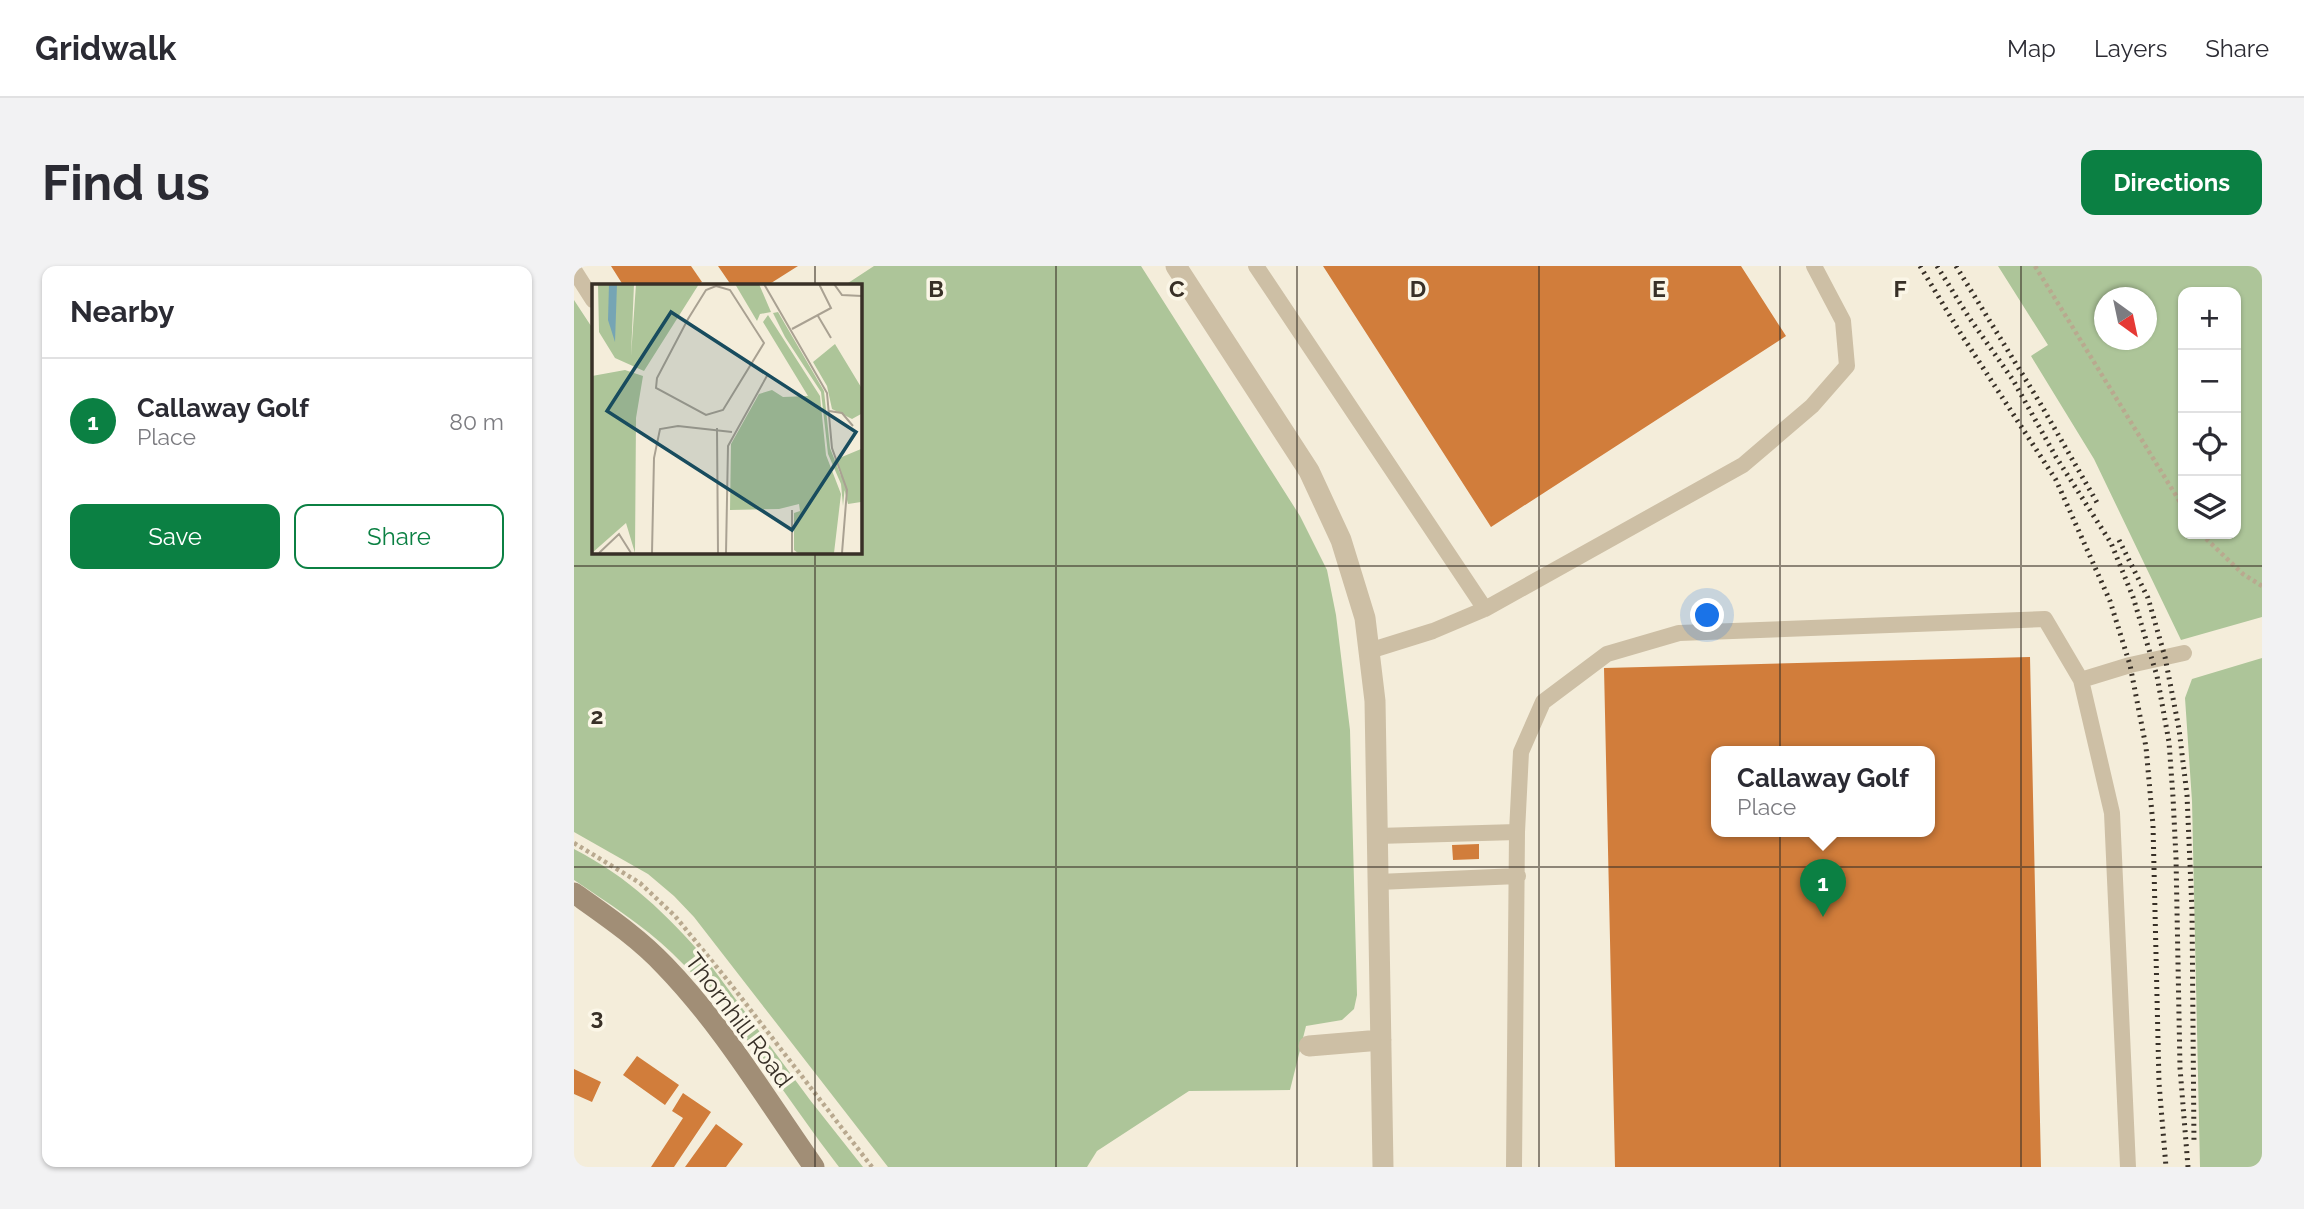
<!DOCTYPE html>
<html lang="en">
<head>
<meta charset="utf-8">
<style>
  :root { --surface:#fff; --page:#f2f2f3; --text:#2b2b33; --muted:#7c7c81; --line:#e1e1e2; --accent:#0b8043 }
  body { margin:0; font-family:Raleway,sans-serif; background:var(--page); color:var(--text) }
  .controls { position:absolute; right:21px; top:21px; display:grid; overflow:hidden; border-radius:14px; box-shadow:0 2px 5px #0004 }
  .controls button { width:63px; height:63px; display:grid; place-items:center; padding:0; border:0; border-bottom:2px solid var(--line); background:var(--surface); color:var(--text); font:35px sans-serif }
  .compass { position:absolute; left:1520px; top:21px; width:63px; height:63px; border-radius:50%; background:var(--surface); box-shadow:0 2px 5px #0004; rotate:147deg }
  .you { position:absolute; left:1134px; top:350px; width:24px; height:24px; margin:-18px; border:5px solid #fff; border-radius:50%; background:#1a73e8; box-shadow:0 0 0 10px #1a73e833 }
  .badge { display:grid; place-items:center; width:46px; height:46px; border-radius:50%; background:var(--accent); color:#fff; font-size:23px; font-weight:700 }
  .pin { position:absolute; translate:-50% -58px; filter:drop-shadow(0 2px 4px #0008) }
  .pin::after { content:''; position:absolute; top:37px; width:24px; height:21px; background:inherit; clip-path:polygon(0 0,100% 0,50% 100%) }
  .popup { position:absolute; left:1137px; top:480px; width:224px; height:91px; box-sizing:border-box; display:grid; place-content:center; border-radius:14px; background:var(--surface); filter:drop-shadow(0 2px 5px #0005); font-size:23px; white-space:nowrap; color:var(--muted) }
  .popup b { font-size:26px; color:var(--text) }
  .popup::after { content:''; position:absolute; left:50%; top:100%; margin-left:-14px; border:14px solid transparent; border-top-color:var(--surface) }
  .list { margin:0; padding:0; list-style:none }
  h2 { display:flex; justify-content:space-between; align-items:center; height:91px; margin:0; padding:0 28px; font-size:30px }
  h2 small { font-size:23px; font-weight:400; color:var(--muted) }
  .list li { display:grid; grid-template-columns:46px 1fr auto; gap:21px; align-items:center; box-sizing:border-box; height:126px; padding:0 28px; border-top:2px solid var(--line) }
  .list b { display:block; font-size:26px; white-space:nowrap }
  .list p { margin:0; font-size:23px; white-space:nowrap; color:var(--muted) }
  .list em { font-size:23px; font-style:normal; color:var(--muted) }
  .actions { display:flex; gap:14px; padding:21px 28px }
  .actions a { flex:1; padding:16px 0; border:2px solid var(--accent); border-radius:14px; text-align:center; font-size:24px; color:var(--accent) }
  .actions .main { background:var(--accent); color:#fff }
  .icon { flex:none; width:38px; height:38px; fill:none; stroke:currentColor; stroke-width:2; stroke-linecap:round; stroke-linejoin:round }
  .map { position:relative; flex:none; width:1688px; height:901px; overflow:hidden; border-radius:14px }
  header { display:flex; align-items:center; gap:42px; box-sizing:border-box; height:98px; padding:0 35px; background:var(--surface); border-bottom:2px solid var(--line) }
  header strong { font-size:33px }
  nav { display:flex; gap:38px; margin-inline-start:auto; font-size:24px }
  .intro { display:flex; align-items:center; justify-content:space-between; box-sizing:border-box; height:168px; padding:0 42px }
  h1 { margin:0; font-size:49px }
  .button { padding:18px 32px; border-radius:14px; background:var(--accent); color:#fff; font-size:24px; font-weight:700 }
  main { display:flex; gap:42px; padding:0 42px }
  aside { flex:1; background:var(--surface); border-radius:14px; box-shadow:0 2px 5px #0004 }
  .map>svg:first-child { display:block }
  .green { fill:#adc599; fill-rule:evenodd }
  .building { fill:#d17d3b; fill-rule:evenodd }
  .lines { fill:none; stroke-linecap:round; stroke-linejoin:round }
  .path { stroke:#b9a98f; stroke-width:4.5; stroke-dasharray:3.5 3.5; stroke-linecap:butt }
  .lane { stroke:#cdbfa5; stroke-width:16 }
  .street { stroke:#cdbfa5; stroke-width:21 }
  .secondary { stroke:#a18e76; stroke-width:21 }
  .rail { stroke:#383027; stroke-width:5; stroke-dasharray:2 5; stroke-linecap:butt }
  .grid { fill:none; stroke:#383027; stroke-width:2; stroke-opacity:0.55 }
  .labels { text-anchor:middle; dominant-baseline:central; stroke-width:7; stroke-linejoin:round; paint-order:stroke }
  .street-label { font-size:24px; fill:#383027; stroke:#fbf6e7 }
  .inset-road { fill:none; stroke:#a9a192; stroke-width:2 }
  .view { fill:#184c5e; fill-opacity:0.15; stroke:#184c5e; stroke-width:3.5 }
  .inset-edge { fill:none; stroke:#383027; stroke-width:3.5 }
  .grid-label { font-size:23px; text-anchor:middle; font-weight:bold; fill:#383027; stroke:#fbf6e7; stroke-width:7; stroke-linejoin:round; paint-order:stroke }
</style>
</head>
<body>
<header>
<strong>Gridwalk</strong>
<nav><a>Map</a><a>Layers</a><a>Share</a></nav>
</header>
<div class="intro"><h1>Find us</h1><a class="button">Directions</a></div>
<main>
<aside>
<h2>Nearby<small></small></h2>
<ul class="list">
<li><span class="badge">1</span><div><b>Callaway Golf</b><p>Place</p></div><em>80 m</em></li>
</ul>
<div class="actions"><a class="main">Save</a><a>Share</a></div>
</aside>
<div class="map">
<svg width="1688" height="901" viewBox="0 0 1688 901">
  <rect width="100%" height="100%" fill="#f4edda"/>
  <!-- green -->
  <path class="green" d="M300,0H567L726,250L753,304L762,349L776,464L783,729L780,743L768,754L732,760L716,824L615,825L523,885L513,901H314L120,651L100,630L74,608L0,566V34L19,63V285H285V19H271Z
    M1424,0H1688V351L1607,374L1520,193L1457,90L1474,79ZM1609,26H1662V268H1609ZM1531,32H1573V74H1531Z
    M1688,392V901H1626L1618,535L1611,432L1618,413Z
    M0,583C56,612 91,647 132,693L236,834L289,901H265C210,830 163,749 98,687C69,659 34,637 0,614Z"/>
  <!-- building -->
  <path class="building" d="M37,0H117L128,16L122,19H49Z
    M144,0H224L194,19H157Z
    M749,0H1167L1212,70L917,261Z
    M1456,391L1467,901H1041L1030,402ZM1142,485H1356V565H1142Z
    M905,578V593L879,594L878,579Z
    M63,790L105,819L91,839L49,809Z
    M0,803L27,816L18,836L0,828Z
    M109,827L137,846L100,901H77L109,852L98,845Z
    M142,858L169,878L152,901H111Z"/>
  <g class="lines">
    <!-- path -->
    <path class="path" d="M1461,0L1609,241
      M1627,268L1669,308L1688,320
      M0,577L66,617L101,650L155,716L298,901"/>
    <!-- lane -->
    <path class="lane" d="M682,0L911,343
      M0,4L19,34
      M795,385L859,365L911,343L1169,199L1238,140L1273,100L1269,55L1240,0
      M1507,414L1556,399L1610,387
      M803,570L943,566
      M804,616L944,610
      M940,901L943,566L947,486L969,436L1033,388L1105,367L1471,353L1507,414L1538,547L1554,901"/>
    <!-- street -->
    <path class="street" d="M602,0L735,205L767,274L791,352L801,435L809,901
      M735,780L807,774"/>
    <!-- secondary -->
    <path class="secondary" d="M0,627C31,649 65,672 91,700C149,760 192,833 240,901"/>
    <!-- rail -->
    <path class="rail" d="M1346,0L1387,68L1482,214L1536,335L1556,399L1572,481L1579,559L1585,817L1592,901
      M1363,0L1394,50L1439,114L1482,191L1537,277L1559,331L1583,410L1595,476L1599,531L1602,592L1606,802L1614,901
      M1382,0L1466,137L1525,240
      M1545,274L1574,332L1591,391L1605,463L1613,529L1618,644L1620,878"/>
  </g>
  <!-- grid -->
  <path class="grid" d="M241,0V19M482,0V901M723,0V901M965,0V901M1206,0V901M1447,0V901M241,285V901M0,300H1688M0,601H1688"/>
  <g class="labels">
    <!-- street labels -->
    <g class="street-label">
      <text transform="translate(165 754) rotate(53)">Thornhill Road</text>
    </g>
  </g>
  <!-- overview -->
  <g transform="translate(18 18)">
    <rect width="270" height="270" fill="#f4edda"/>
    <path d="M6,0H42L39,72L44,0H107L52,87L23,74L7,48ZM143,0H167L179,28L168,30L165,37ZM186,28L232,107L238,164L253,202L251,222L249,200L236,170L229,108L193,53L181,29ZM176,31L228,112L234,171L249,210L242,269H206L202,266V229L208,227L207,220L187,225L138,226L139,160L167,110L180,106L191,113L216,112L171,38ZM243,60L269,103V130L260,135L240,125L235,102L221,78ZM33,86L51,92L44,134L43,269L34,239L0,269V92ZM269,165V218L256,220L245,175Z" fill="#adc599"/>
    <path d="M17,0H25L23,58L16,36Z" fill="#76a5b4"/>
    <path class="inset-road" d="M172,0L235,109L240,164L255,206L250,269M242,0L250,11L270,12M124,2L138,6L172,59L131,126L114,131L64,104L65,94L96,35L114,6ZM226,32L239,54M200,45L239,24L227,0M237,127L250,129L261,142M125,144L126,269M200,226V269M7,269L27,250L39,269M60,269L62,174L68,145L86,142L140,148M134,269L136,162L176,90"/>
    <path class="view" d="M79,28L264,148L200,246L15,127Z"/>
    <rect width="270" height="270" class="inset-edge"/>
  </g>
  <g class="grid-label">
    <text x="362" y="31">B</text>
    <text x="603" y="31">C</text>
    <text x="844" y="31">D</text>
    <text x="1085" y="31">E</text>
    <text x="1326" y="31">F</text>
    <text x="23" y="458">2</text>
    <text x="23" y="759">3</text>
  </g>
</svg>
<div class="controls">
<button>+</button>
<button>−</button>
<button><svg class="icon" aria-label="locate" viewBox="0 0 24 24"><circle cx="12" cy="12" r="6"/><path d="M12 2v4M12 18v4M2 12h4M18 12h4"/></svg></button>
<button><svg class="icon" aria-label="layers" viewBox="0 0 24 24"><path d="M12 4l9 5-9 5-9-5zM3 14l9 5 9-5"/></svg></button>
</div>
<svg class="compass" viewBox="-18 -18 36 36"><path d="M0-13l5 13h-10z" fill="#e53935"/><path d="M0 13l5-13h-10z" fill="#7c7c81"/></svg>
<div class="you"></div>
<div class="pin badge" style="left:1249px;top:651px">1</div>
<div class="popup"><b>Callaway Golf</b>Place</div>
</div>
</main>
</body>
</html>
